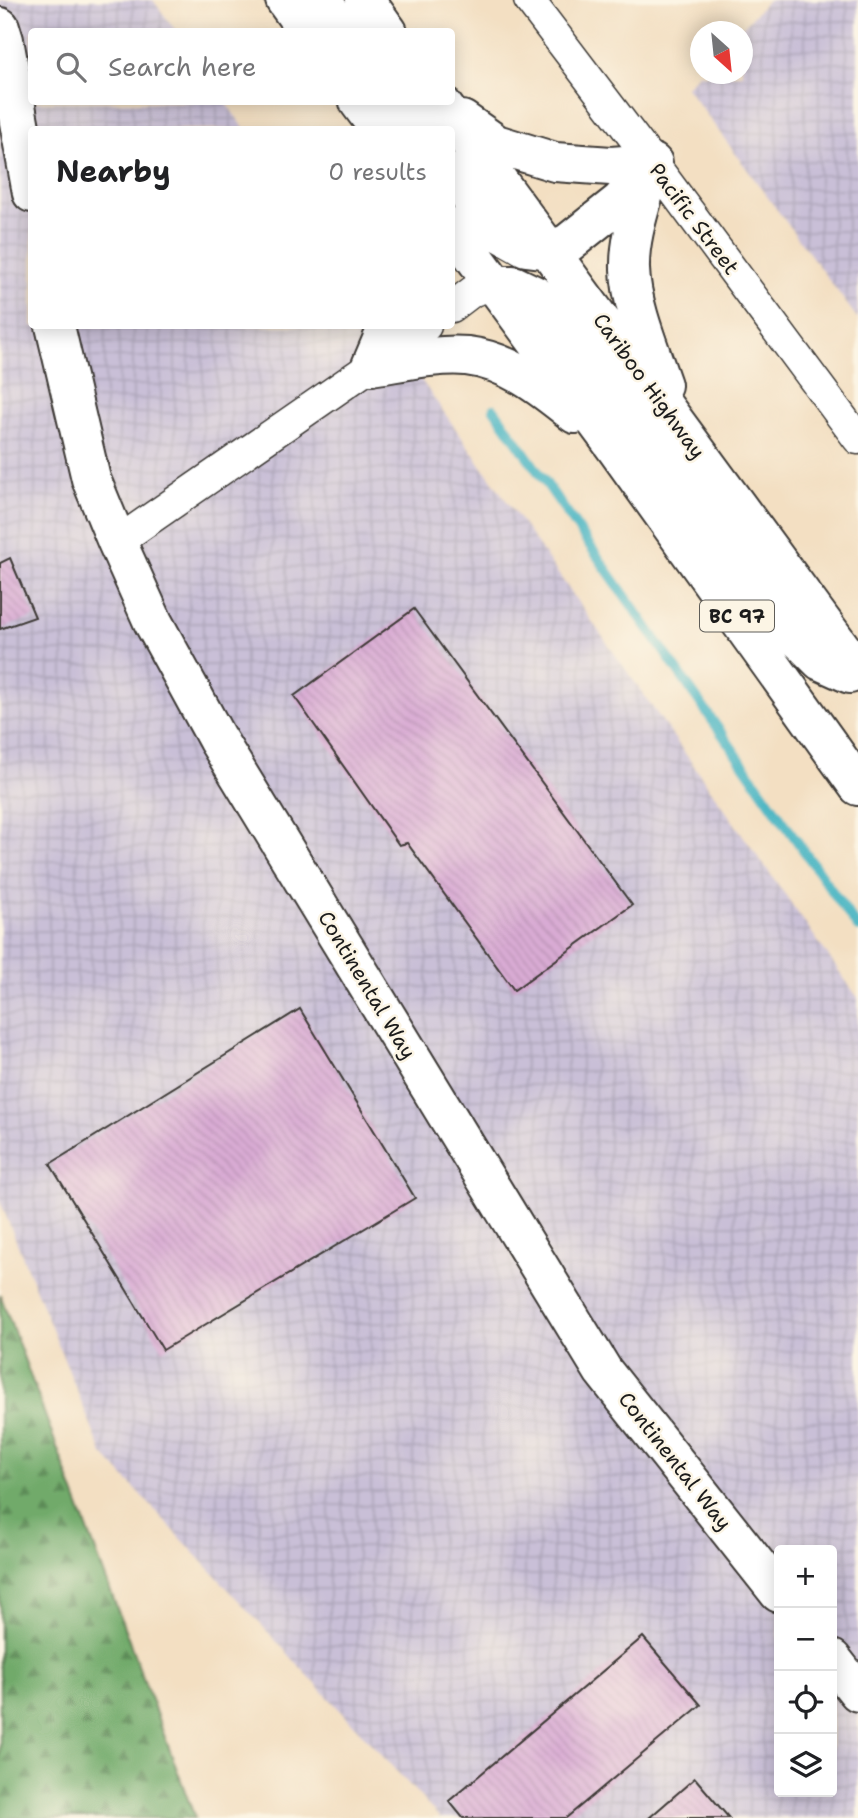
<!DOCTYPE html>
<html lang="en">
<head>
<meta charset="utf-8">
<style>
  :root { --surface:#fff; --page:#f2f2f2; --text:#202124; --muted:#757577; --line:#e0e0e0 }
  body { margin:0; font-family:"Shantell Sans",sans-serif; background:var(--page); color:var(--text) }
  .controls { position:absolute; right:21px; bottom:21px; display:grid; overflow:hidden; border-radius:7px; box-shadow:0 4px 18px #0003 }
  .controls button { width:63px; height:63px; display:grid; place-items:center; padding:0; border:0; border-bottom:2px solid var(--line); background:var(--surface); color:var(--text); font:35px sans-serif }
  .compass { position:absolute; left:690px; top:21px; width:63px; height:63px; border-radius:50%; background:var(--surface); box-shadow:0 4px 18px #0003; rotate:153deg }
  .list { margin:0; padding:0; list-style:none }
  h2 { display:flex; justify-content:space-between; align-items:center; height:91px; margin:0; padding:0 28px; font-size:30px }
  h2 small { font-size:23px; font-weight:400; color:var(--muted) }
  .icon { flex:none; width:38px; height:38px; fill:none; stroke:currentColor; stroke-width:2; stroke-linecap:round; stroke-linejoin:round }
  .map { position:relative; flex:none; width:858px; height:1818px; overflow:hidden }
  .search { position:absolute; background:var(--surface); box-shadow:0 4px 18px #0003; left:28px; top:28px; width:427px; height:77px; display:flex; align-items:center; gap:18px; box-sizing:border-box; padding:0 24px; border-radius:7px; color:var(--muted); font-size:26px }
  .panel { position:absolute; background:var(--surface); box-shadow:0 4px 18px #0003; left:28px; top:126px; width:427px; height:203px; border-radius:7px }
  .map>svg:first-child { display:block }
  .industrial { fill:url(#industrial-grid); fill-rule:evenodd }
  .forest { fill:url(#forest-firs); stroke:#466343; stroke-width:2 }
  .lines { fill:none; stroke-linecap:round; stroke-linejoin:round }
  .stream { stroke:#48b5c3; stroke-width:10 }
  .building { fill:url(#building-back-hatch) }
  .street-casing { stroke:#3c3935; stroke-width:33 }
  .secondary-casing { stroke:#3c3935; stroke-width:42 }
  .highway-casing { stroke:#3c3935; stroke-width:42 }
  .street { stroke:#fff; stroke-width:30 }
  .secondary { stroke:#fff; stroke-width:38 }
  .highway { stroke:#fff; stroke-width:38 }
  .labels { text-anchor:middle; dominant-baseline:central; stroke-width:5; stroke-linejoin:round; paint-order:stroke }
  .shield { fill:#fcf5e5; stroke:#5f5d58; stroke-width:2 }
  .shield-label { font-size:19px; font-weight:bold; fill:#1c1c1c }
  .street-label { font-size:21px; fill:#1c1c1c; stroke:#fcf5e5 }
</style>
</head>
<body>
<div class="map">
<svg width="858" height="1818" viewBox="0 0 858 1818">
  <defs>
    <pattern id="industrial-grid" width="8" height="8" patternUnits="userSpaceOnUse" patternTransform="scale(1.75)"><rect width="8" height="8" fill="#c9bfd7"/><path d="M0 4h8M4 0v8" fill="none" stroke="#aca4b8"/></pattern>
    <pattern id="forest-firs" width="22" height="20" patternUnits="userSpaceOnUse" patternTransform="scale(1.75)"><rect width="22" height="20" fill="#71aa6a"/><path d="M5 1l3.5 6h-7zM16 11l3.5 6h-7z" fill="#5c8a56"/></pattern>
    <pattern id="building-back-hatch" width="6" height="6" patternUnits="userSpaceOnUse" patternTransform="scale(1.75)"><rect width="6" height="6" fill="#d9abd4"/><path d="M-1 5l2 2M0 0l6 6M5-1l2 2" fill="none" stroke="#ba93b5"/></pattern>
  </defs>
  <rect width="100%" height="100%" fill="#fcf5e5"/>
  <filter id="ink" filterUnits="userSpaceOnUse"><feTurbulence type="fractalNoise" baseFrequency=".0143" numOctaves="2"/><feDisplacementMap in="SourceGraphic" scale="14" xChannelSelector="R" yChannelSelector="G"/><feConvolveMatrix kernelMatrix="1 2 1 2 8 2 1 2 1" color-interpolation-filters="sRGB"/></filter>
  <filter id="wash" filterUnits="userSpaceOnUse"><feTurbulence type="fractalNoise" baseFrequency=".00686" numOctaves="4" result="noise"/><feDisplacementMap in="SourceGraphic" scale="28" xChannelSelector="R" yChannelSelector="G"/><feGaussianBlur stdDeviation="1.57" result="paint"/><feColorMatrix in="noise" values="0 0 0 0 0 0 0 0 0 0 0 0 0 0 0 0 0 1.4 0 .05"/><feComposite in="paint" operator="in"/></filter>
  <g filter="url(#wash)">
    <rect width="100%" height="100%" fill="#f3dfc2"/>
    <!-- industrial -->
    <path class="industrial" d="M0,0H153L176,31L32,32V102H225L245,129L32,130V326H383L858,998V1818H440L102,1453L0,1201ZM779,1550H832V1792H779Z
      M768,0H858V319L686,87L700,72V74H742V32L739,31Z"/>
    <!-- forest -->
    <path class="forest" d="M0,1294L195,1818H0Z"/>
    <g class="lines">
      <!-- stream -->
      <path class="stream" d="M494,409L858,928"/>
    </g>
    <g id="blocks">
      <!-- building -->
      <path class="building" d="M10,558L35,617L0,629V563Z
        M414,609L632,905L514,990L407,843L399,845L294,696Z
        M300,1009L415,1198L163,1350L50,1164Z
        M643,1637L701,1705L566,1818H463L449,1801Z
        M695,1778L729,1818H649Z"/>
    </g>
  </g>
  <g filter="url(#ink)">
    <use href="#blocks" fill-opacity="0" stroke="#3c3935" stroke-width="2"/>
    <g class="lines">
      <defs>
        <path id="street" d="M529,0L653,163L858,439
          M452,307L473,291L494,285
          M117,542L371,366L426,326"/>
        <path id="secondary" d="M0,27L4,40L32,193
          M55,326L91,479L117,542L153,622L217,739L603,1371L779,1593
          M832,1659L858,1692"/>
        <path id="highway" d="M285,0L308,32
          M321,0L345,32
          M365,0L388,32
          M359,102L380,130
          M397,102L419,130
          M440,102L858,671
          M462,120L496,144L555,162L611,166L653,163
          M650,172C642,203 629,236 630,269C631,305 650,350 662,385
          M452,173L476,205L503,234L526,247L550,250L567,244L621,201L653,163
          M452,227L615,447L858,786
          M494,285H513L536,296L555,314L797,637L821,661L850,674
          M371,366C399,362 439,353 467,356C510,361 544,389 575,414
          M371,366L388,326"/>
      </defs>
      <!-- street casing -->
      <use href="#street" class="street-casing"/>
      <!-- secondary casing -->
      <use href="#secondary" class="secondary-casing"/>
      <!-- highway casing -->
      <use href="#highway" class="highway-casing"/>
      <!-- street -->
      <use href="#street" class="street"/>
      <!-- secondary -->
      <use href="#secondary" class="secondary"/>
      <!-- highway -->
      <use href="#highway" class="highway"/>
    </g>
  </g>
  <g class="labels">
    <!-- shield labels -->
    <rect class="shield" x="700" y="600.5" width="74" height="31" rx="5"/>
    <g class="shield-label">
      <text x="737" y="616">BC 97</text>
    </g>
    <!-- street labels -->
    <g class="street-label">
      <text transform="translate(694 219) rotate(53)">Pacific Street</text>
      <text transform="translate(649 386) rotate(54)">Cariboo Highway</text>
      <text transform="translate(367 985) rotate(59)">Continental Way</text>
      <text transform="translate(675 1461) rotate(52)">Continental Way</text>
    </g>
  </g>
</svg>
<div class="controls">
<button>+</button>
<button>−</button>
<button><svg class="icon" aria-label="locate" viewBox="0 0 24 24"><circle cx="12" cy="12" r="6"/><path d="M12 2v4M12 18v4M2 12h4M18 12h4"/></svg></button>
<button><svg class="icon" aria-label="layers" viewBox="0 0 24 24"><path d="M12 4l9 5-9 5-9-5zM3 14l9 5 9-5"/></svg></button>
</div>
<svg class="compass" viewBox="-18 -18 36 36"><path d="M0-13l5 13h-10z" fill="#e53935"/><path d="M0 13l5-13h-10z" fill="#757577"/></svg>
<div class="search"><svg class="icon" aria-label="search" viewBox="0 0 24 24"><circle cx="10" cy="10" r="6"/><path d="M15 15l6 6"/></svg>Search here</div>
<section class="panel">
<h2>Nearby<small>0 results</small></h2>
<ul class="list">
</ul>
</section>
</div>
</body>
</html>
